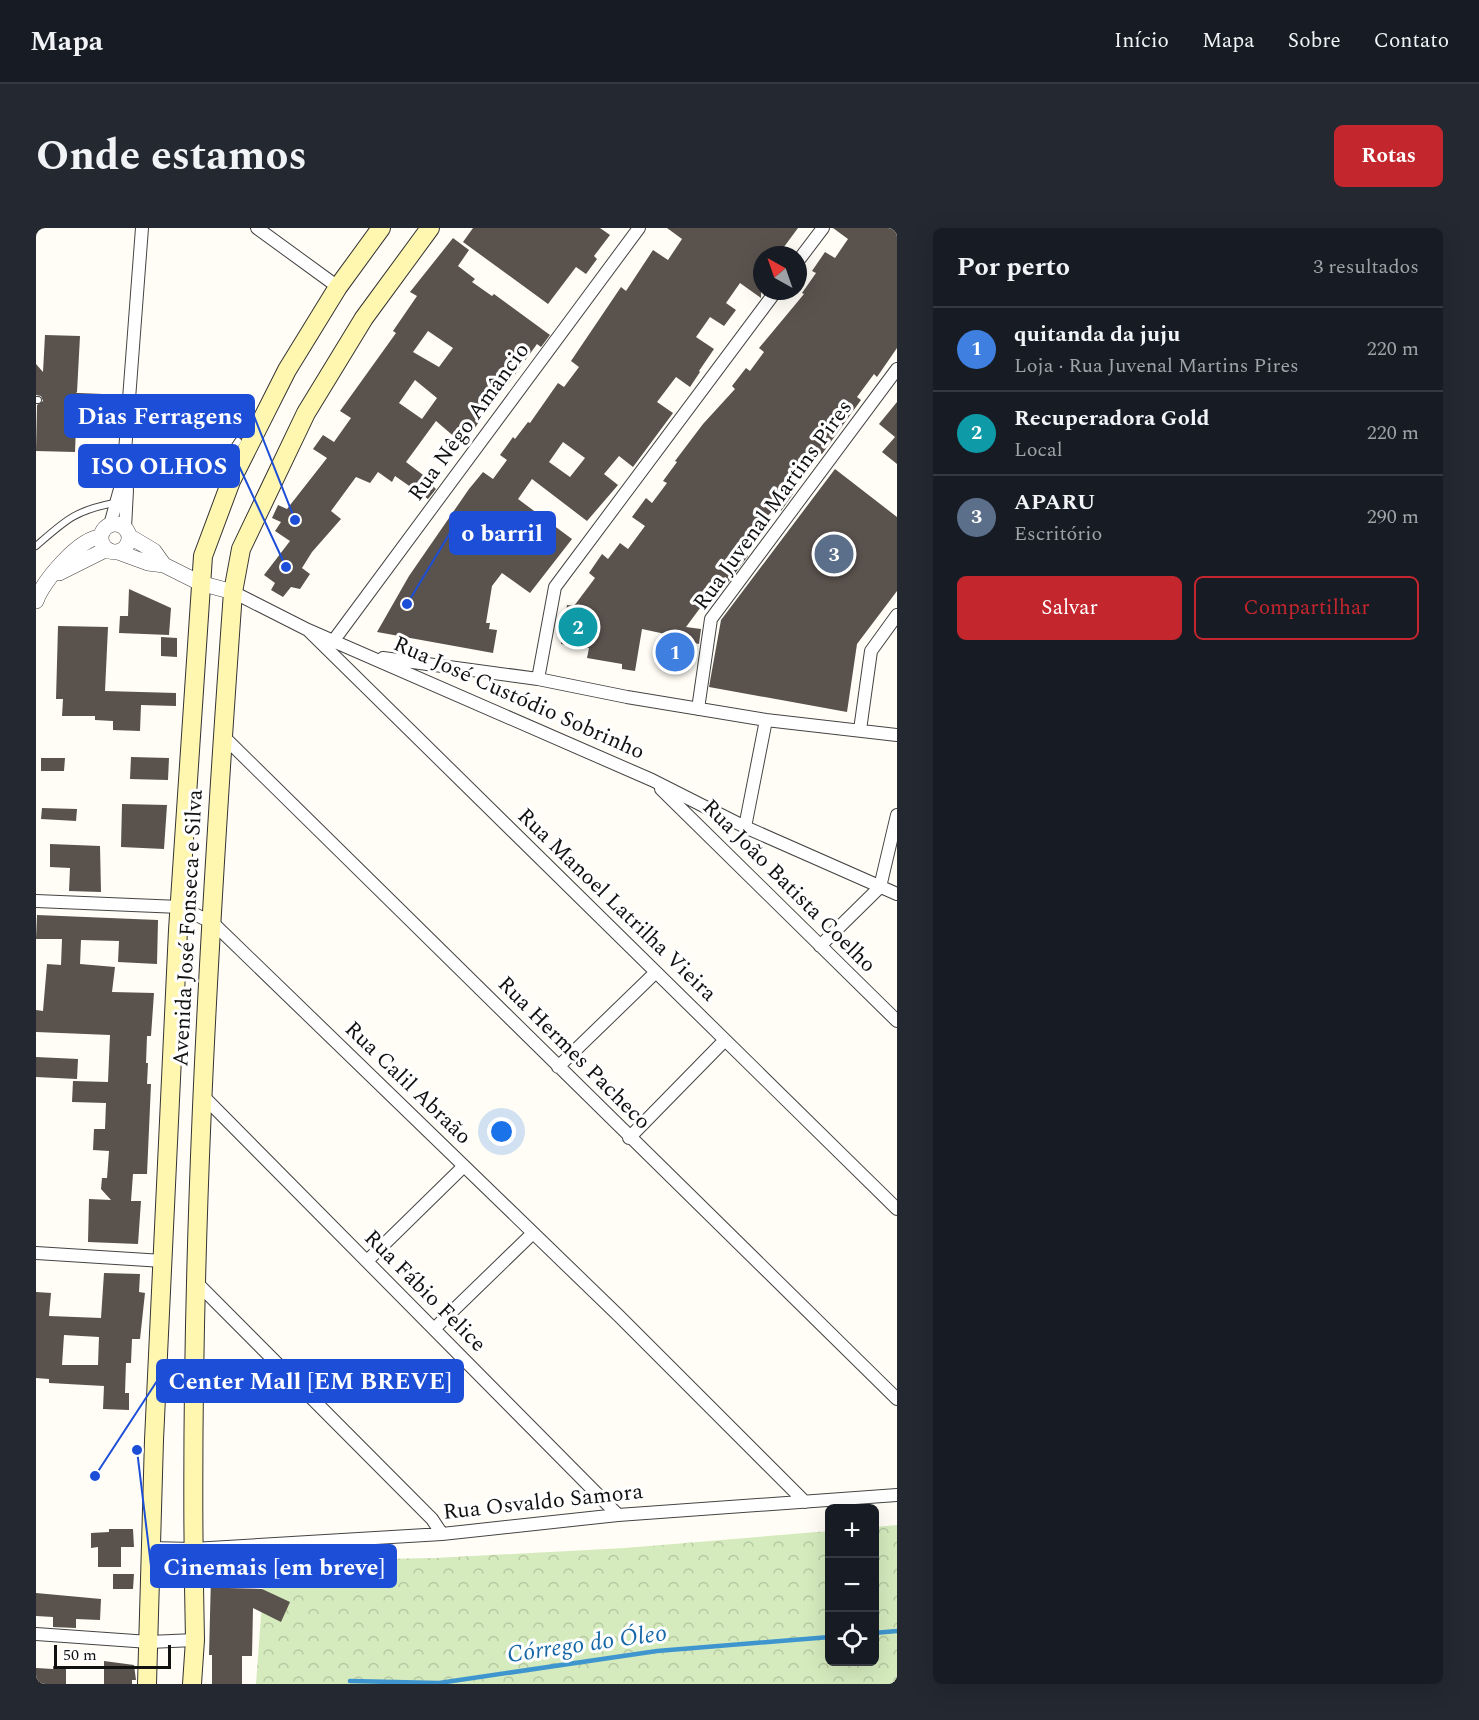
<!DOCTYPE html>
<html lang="pt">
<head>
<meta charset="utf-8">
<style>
  :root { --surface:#171b24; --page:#242831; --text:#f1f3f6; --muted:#9ea1a6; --line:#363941; --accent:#c4262e }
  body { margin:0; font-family:Spectral,serif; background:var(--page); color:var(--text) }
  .controls { position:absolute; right:18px; bottom:18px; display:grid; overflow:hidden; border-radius:9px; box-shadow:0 6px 24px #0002 }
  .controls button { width:54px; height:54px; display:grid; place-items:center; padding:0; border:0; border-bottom:2px solid var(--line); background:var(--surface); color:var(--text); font:30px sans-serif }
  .compass { position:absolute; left:717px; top:18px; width:54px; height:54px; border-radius:50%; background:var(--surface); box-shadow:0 6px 24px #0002; rotate:320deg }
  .scale { position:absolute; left:18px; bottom:15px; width:117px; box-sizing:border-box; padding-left:6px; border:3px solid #111; border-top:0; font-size:16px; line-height:21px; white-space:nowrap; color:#111; -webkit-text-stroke:4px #fff; paint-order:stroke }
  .you { position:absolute; left:466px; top:904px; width:21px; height:21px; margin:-15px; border:4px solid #fff; border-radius:50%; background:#1a73e8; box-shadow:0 0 0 9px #1a73e833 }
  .badge { display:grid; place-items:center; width:39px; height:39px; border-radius:50%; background:var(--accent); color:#fff; font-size:20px; font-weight:700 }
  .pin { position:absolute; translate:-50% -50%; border:3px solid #fff; box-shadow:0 2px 6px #0006 }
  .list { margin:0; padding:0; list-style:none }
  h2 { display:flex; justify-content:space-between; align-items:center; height:78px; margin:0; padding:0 24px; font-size:26px }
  h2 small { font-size:20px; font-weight:400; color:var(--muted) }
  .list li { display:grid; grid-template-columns:39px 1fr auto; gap:18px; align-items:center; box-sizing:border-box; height:84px; padding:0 24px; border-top:2px solid var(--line) }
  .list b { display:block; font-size:22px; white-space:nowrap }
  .list p { margin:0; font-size:20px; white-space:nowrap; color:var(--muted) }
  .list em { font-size:20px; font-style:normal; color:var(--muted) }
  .actions { display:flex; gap:12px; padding:18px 24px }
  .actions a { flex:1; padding:14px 0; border:2px solid var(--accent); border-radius:9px; text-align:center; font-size:21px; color:var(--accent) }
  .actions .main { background:var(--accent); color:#fff }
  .icon { flex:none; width:33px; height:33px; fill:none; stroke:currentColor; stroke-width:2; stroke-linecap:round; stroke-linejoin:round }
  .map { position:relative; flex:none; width:861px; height:1456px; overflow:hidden; border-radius:9px }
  header { display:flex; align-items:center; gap:36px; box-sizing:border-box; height:84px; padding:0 30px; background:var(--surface); border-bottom:2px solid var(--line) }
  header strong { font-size:28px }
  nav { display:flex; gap:33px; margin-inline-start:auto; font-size:21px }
  .intro { display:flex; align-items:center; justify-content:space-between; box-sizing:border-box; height:144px; padding:0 36px }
  h1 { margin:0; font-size:42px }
  .button { padding:15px 27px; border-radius:9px; background:var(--accent); color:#fff; font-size:21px; font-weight:700 }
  main { display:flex; gap:36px; padding:0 36px }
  aside { flex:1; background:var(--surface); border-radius:9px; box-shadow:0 6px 24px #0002 }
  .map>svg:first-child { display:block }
  .park { fill:url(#park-crowns) }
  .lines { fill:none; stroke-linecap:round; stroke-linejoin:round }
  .stream { stroke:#3f96cf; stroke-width:4.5 }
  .building { fill:#5a524d; fill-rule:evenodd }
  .service-casing { stroke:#444; stroke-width:8 }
  .minor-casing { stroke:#444; stroke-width:14 }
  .tertiary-casing { stroke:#444; stroke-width:16 }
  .secondary-casing { stroke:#333; stroke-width:20 }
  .service { stroke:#fff; stroke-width:6 }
  .minor { stroke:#fff; stroke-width:12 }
  .tertiary { stroke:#fff; stroke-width:15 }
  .secondary { stroke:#fff6b0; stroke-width:18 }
  .labels { text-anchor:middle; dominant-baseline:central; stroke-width:6; stroke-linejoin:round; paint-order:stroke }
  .street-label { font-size:22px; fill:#111; stroke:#fff }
  .water-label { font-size:24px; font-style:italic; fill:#1768a6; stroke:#fff }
  .leader { fill:none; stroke:#1d4ed8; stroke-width:2 }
  .callout-dot { fill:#1d4ed8; stroke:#fff; stroke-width:2 }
  .callout { fill:#1d4ed8; stroke:#1d4ed8; stroke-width:2 }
  .callout-label { font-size:24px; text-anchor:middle; font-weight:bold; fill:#fff }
</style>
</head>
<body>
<header>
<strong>Mapa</strong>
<nav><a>Início</a><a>Mapa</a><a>Sobre</a><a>Contato</a></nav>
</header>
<div class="intro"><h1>Onde estamos</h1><a class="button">Rotas</a></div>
<main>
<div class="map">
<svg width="861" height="1456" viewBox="0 0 861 1456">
  <defs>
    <pattern id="park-crowns" width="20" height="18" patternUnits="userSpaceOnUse" patternTransform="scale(1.5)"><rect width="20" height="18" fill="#d5ebbd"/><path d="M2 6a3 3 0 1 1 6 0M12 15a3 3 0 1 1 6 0" fill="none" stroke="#b6c8a1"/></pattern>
  </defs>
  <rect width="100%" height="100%" fill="#fffdf5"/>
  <!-- park -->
  <path class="park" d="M861,1297V1456H220L229,1333L399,1330L589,1320L793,1303L794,1434H838L839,1299Z"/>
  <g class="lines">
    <!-- stream -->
    <path class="stream" d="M838,1405L861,1403
      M314,1453L403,1455L621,1423L794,1409"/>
  </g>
  <!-- building -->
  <path class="building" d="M437,0H564L574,7L558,28L561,31L550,46L540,39L512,76L427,14Z
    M631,0H762L742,27H726L725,70L704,55L690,75L700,82L688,98L674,89L660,109L678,121L663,143L664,144L654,159L640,149L621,174L637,185L597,239L583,228L568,246L582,257L551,293L496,251L482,271L536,311L494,365L466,345L456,358L450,395H454L453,401L461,402L457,425L341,404L373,348L433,261L447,244L457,251L471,232L464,227L477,209L479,211L492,194L494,195L522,155L528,159L543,139L535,133L585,59L590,63L617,22L632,32L646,11ZM527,214L549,230L534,249L513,234Z
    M797,0H861V120L841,149L838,146L821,169L825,172L786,226L778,221L747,259L757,266L745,283L740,279L724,296L705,322L712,328L676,376L670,372L650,399L665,401L663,416L649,413L645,436L629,433L634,407L606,401L599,443L586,441V436L551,430L553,420L525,416L531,377L538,378L559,350L553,345L566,326L572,331L584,315L592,321L609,298L596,289L610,270L616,275L631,255L627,253L641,234L639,233L667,196L699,161L696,158L710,140L714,143L728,124L723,120L768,66L766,65L780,45L776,43L789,24L799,30L812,11Z
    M417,10L433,22L422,38L439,51L436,54L456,68L458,66L514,107L505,119L501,116L469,160L466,158L428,217L400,193L370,234L399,256L397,258L400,261L392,271L359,248L356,254L342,244L334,255L320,249L295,283L305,291L276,324L266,340L274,346L264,361L255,359L247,369L235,362L239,355L228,347L254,313L239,303L245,294L236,290L242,277L251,281L291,230L277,221L287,207L298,214L315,190L304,183L360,105L357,103L381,68L374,64ZM392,103L417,120L403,139L377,124ZM379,152L401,170L386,191L363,175Z
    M9,107L44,108L41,164L36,169L41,174L39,224L0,223L1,177L7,173L5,168L0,167V136L7,144Z
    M861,174V236L846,224L859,209L843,196Z
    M799,241L861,289V363L821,416L811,484L673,459L685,392Z
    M93,361L135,380L133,407L83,405L84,388H92Z
    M22,398L72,399L69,463L140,465V478L105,477L104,503L77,502V493L59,492V488H26L27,471H20Z
    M125,409L141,410V429L125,428Z
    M95,529L133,530L132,552L94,551Z
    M5,530H29L28,543H5Z
    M86,576L131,577L128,621L85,619Z
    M6,580L41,581L40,593L5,591Z
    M14,616L64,618L65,664L33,663L34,640L14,639Z
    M1,687L122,692L121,736L82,734L83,713L45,712L44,736L79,739L76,764L118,765L115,808H111L110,835H112L111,856H115L111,946H97L95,973H105L102,1016L52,1014L53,971L75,972L65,961L66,950H71L73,923L57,922L58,901H69L70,875L36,874L37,853L72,854L74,807L0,804V782L7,783L11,736L25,737L26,711H0Z
    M0,829L42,831L41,851L0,849Z
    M68,1045L104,1046L103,1064L109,1065L104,1111H96L95,1135H90L89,1165H93V1182L67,1181L68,1158L13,1155V1151L0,1150V1064L15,1065L13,1088L65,1090ZM28,1107L63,1109L62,1137H26Z
    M73,1301H97L98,1319H85V1339H62V1319L55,1320V1305L73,1304Z
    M77,1346H98L97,1361H77Z
    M175,1348H192V1360L226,1361L254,1374L245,1394L217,1380L216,1428H206V1456H176V1427H173Z
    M0,1365L65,1371L64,1392L40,1391V1400L17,1399V1389L0,1388Z
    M68,1433L98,1437L100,1452H96V1456H68Z
    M17,1438L30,1439V1456H0V1440L17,1441Z"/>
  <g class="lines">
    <defs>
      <path id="service" d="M41,169L93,171
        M0,172H2
        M89,237C144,260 167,270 202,213
        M0,318C30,292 38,283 78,275"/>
      <path id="minor" d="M221,0L302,59
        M762,33L787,0
        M87,250L91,262L89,300
        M74,297L87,250L106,0
        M197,364L272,402L616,552L709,599L861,666
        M272,402L861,981
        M298,412L603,0
        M347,430L502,451L591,469L730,492L861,507
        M502,451L519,359L740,63
        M662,481L675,391L861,141
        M824,502L835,423L861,387
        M187,508L861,1171
        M625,561L861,793
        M709,599L730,492
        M0,673L144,679L177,695L583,1088L769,1274
        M784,718L844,659L861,587
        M522,839L619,745
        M167,868L582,1287
        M593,910L689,812
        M0,1025L127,1033
        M331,1033L428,938
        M159,1053L396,1291L406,1306
        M398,1101L497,1005
        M115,1320L157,1321L406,1306L582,1287L861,1267
        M0,1406L113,1414L159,1412"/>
      <path id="tertiary" d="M65 310a14 14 0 1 1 28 0a14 14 0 1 1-28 0Z
        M93,308L118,323L128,337L164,355L197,364
        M82,324L112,335L128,337
        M23,345L71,321
        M0,373C7,353 43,310 65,309"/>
      <path id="secondary" d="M111,1456L118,1212L142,702L167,328L195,253L251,142L302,59L345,0
        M156,1456L159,1412C151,1063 172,713 197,364L205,321L270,185L328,90L394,0"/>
    </defs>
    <!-- service casing -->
    <use href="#service" class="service-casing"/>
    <!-- minor casing -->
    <use href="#minor" class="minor-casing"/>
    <!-- tertiary casing -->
    <use href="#tertiary" class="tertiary-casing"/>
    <!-- secondary casing -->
    <use href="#secondary" class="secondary-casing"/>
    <!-- service -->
    <use href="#service" class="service"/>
    <!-- minor -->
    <use href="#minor" class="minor"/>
    <!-- tertiary -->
    <use href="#tertiary" class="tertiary"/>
    <!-- secondary -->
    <use href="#secondary" class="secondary"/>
  </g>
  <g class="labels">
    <!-- street labels -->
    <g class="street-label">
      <text transform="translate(433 194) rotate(-54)">Rua Nêgo Amâncio</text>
      <text transform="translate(737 277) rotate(-54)">Rua Juvenal Martins Pires</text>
      <text transform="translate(483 470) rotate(24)">Rua José Custódio Sobrinho</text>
      <text transform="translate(753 658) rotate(45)">Rua João Batista Coelho</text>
      <text transform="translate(581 677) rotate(44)">Rua Manoel Latrilha Vieira</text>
      <text transform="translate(152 700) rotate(-87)">Avenida José Fonseca e Silva</text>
      <text transform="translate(538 825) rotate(45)">Rua Hermes Pacheco</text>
      <text transform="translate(372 855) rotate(44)">Rua Calil Abraão</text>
      <text transform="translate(389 1063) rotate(45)">Rua Fábio Felice</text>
      <text transform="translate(507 1274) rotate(-6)">Rua Osvaldo Samora</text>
    </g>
    <!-- water labels -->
    <g class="water-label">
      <text transform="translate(551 1416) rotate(-8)">Córrego do Óleo</text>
    </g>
  </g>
  <!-- callouts -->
  <path class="leader" d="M259 292L218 188M250 339L203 238M371 376L414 305M59 1248L121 1153M101 1222L115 1338"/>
  <g class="callout-dot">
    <circle cx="259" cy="292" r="6"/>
    <circle cx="250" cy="339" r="6"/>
    <circle cx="371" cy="376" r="6"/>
    <circle cx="59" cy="1248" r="6"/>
    <circle cx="101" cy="1222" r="6"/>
  </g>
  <g class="callout">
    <rect x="29" y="167" width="189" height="42" rx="6"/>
    <rect x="43" y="217" width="160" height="42" rx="6"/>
    <rect x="414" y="284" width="105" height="42" rx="6"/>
    <rect x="121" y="1132" width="306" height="42" rx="6"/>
    <rect x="115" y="1317" width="245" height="42" rx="6"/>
  </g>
  <g class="callout-label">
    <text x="124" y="196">Dias Ferragens</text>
    <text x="123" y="246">ISO OLHOS</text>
    <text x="466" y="313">o barril</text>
    <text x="274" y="1161">Center Mall [EM BREVE]</text>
    <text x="238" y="1347">Cinemais [em breve]</text>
  </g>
</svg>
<div class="controls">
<button>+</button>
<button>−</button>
<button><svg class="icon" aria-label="locate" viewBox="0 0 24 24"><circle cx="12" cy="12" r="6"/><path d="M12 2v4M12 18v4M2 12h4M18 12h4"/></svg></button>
</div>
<svg class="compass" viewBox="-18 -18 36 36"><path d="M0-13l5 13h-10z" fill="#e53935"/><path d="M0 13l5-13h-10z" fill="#9ea1a6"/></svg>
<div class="scale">50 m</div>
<div class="you"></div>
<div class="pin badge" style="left:639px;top:424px;background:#3f7fe0">1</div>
<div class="pin badge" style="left:542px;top:399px;background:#0f9aa8">2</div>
<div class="pin badge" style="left:798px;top:326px;background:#5c6f8a">3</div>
</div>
<aside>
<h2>Por perto<small>3 resultados</small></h2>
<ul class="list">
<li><span class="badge" style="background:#3f7fe0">1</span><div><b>quitanda da juju</b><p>Loja · Rua Juvenal Martins Pires</p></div><em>220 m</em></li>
<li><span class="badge" style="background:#0f9aa8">2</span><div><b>Recuperadora Gold</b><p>Local</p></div><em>220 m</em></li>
<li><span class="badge" style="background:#5c6f8a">3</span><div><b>APARU</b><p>Escritório</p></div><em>290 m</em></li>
</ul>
<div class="actions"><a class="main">Salvar</a><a>Compartilhar</a></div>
</aside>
</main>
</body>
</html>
